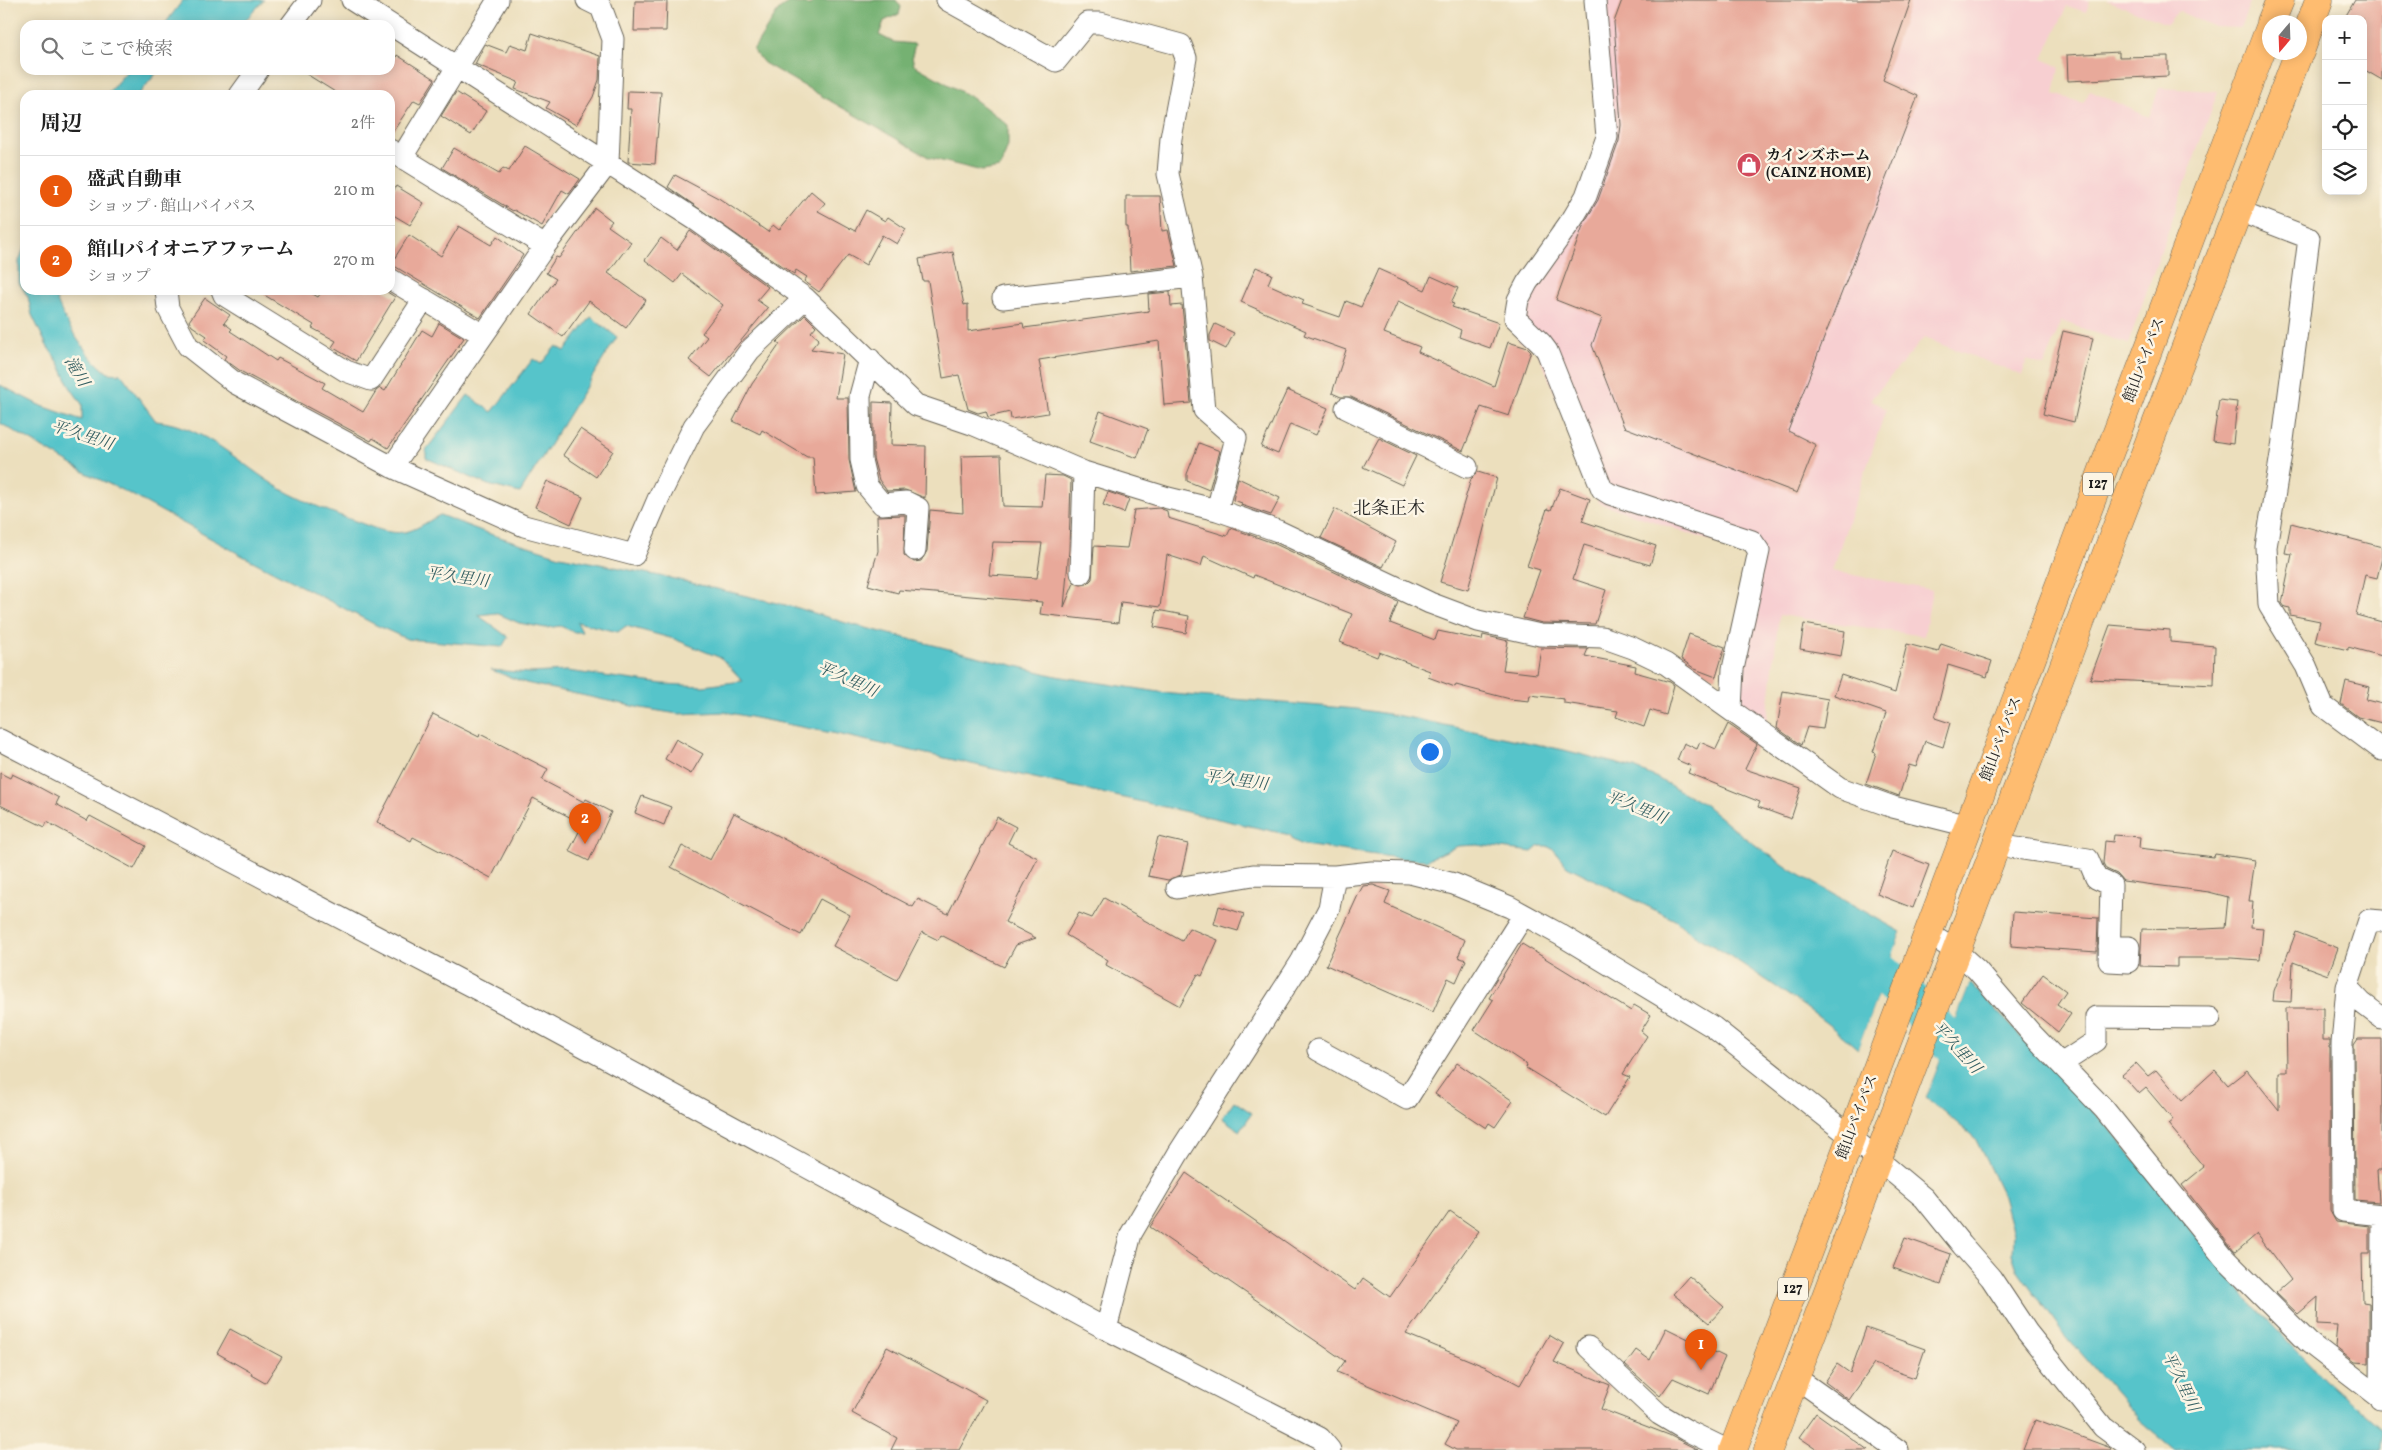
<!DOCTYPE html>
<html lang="ja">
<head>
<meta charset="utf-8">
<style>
  :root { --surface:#fff; --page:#f2f2f2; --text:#222; --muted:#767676; --line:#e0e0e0; --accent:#ea580c }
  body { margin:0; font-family:Vollkorn,"Noto Serif JP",serif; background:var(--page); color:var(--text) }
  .controls { position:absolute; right:15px; top:15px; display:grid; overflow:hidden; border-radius:10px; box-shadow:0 2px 12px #0003 }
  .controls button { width:45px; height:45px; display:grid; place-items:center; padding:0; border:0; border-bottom:1px solid var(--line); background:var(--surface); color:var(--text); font:25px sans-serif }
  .compass { position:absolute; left:2262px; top:15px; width:45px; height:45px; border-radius:50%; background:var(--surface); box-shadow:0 2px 12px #0003; rotate:199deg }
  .you { position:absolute; left:1429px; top:751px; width:18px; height:18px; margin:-12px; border:4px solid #fff; border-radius:50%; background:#1a73e8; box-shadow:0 0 0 8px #1a73e833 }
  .badge { display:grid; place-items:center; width:32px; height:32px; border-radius:50%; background:var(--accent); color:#fff; font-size:16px; font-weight:700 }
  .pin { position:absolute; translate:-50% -41px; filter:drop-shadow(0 1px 2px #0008) }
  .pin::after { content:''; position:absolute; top:26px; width:18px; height:15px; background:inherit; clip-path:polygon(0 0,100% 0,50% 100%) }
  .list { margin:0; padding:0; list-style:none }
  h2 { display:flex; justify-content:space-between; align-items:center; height:65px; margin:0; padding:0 20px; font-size:21px }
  h2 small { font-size:16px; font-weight:400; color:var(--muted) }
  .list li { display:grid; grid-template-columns:32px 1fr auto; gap:15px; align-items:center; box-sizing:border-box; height:70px; padding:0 20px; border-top:1px solid var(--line) }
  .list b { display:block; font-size:19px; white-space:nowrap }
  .list p { margin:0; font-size:16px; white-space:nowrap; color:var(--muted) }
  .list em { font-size:16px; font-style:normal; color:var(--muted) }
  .icon { flex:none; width:28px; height:28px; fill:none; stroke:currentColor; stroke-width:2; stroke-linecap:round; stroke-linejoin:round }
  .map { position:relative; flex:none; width:2382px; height:1450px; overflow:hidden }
  .search { position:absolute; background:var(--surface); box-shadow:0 2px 12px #0003; left:20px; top:20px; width:375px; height:55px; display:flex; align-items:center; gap:12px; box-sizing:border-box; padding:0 18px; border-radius:15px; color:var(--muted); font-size:19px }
  .panel { position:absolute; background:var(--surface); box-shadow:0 2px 12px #0003; left:20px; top:90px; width:375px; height:205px; border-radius:15px }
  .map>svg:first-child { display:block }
  .built { fill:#f7cfd1 }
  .forest { fill:#74b172; stroke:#486647 }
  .water { fill:#57c4ca; stroke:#3a7073 }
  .pier { fill:#ecdfbd }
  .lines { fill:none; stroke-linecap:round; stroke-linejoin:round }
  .river { stroke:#57c4ca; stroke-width:39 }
  .building { fill:#e8a99a; fill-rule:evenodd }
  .street-casing { stroke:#656054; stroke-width:23 }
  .highway-casing { stroke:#656054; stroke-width:29 }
  .street { stroke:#fff; stroke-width:21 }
  .highway { stroke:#febc70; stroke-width:28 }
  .labels { text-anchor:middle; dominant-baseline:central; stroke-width:5; stroke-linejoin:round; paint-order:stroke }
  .shield { fill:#fcf5e5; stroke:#5f5d58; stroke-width:1 }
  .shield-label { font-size:14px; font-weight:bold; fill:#1c1c1c }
  .poi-label { font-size:15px; font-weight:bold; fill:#1c1c1c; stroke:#fcf5e5; text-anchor:start }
  .street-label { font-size:15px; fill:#1c1c1c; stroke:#fcf5e5 }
  .water-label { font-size:16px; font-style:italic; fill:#345f62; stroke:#fcf5e5 }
  .quarter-label { font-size:18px; fill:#1c1c1c; stroke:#fcf5e5 }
</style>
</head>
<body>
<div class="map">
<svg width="2382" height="1450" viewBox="0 0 2382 1450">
  <rect width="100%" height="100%" fill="#fcf5e5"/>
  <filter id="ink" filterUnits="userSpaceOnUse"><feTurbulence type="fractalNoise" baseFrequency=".02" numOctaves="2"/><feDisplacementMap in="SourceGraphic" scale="10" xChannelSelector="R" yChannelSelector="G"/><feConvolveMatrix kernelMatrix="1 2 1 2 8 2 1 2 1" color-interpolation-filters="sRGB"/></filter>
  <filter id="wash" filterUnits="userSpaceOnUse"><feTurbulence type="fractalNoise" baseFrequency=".0096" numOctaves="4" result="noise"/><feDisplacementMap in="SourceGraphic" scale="20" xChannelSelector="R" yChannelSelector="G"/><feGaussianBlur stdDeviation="1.12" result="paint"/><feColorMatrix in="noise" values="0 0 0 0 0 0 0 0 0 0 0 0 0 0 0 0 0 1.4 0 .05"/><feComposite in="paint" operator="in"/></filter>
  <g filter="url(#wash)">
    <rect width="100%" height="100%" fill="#ecdfbd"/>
    <!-- built -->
    <path class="built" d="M1590,0H2090L2086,12L2067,6L2043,59L2059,67L2054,94L2083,103L2090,91L2149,117L2159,88L2218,91L2128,344L2061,321L2044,366L2027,360L2022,375L1924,338L1871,399L1886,409L1832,571L1932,590L1924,636L1779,615L1767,721L1723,695L1752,555L1599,503L1540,356L1533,347L1520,342L1511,326L1582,211L1601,137Z
      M2106,0H2251L2240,28L2215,27L2178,11L2167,24Z"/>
    <!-- forest -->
    <path class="forest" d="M818,0H896L901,7L899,14L884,21L879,35L893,42L915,44L912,56L914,65L974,99L1008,125V146L1000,168L982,171L930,158L764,63L753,50L778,11L789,2L809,5Z"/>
    <!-- water -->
    <path class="water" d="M183,0H264L241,25H164Z
      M128,70H159L138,95H106Z
      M25,245V290H54C60,318 86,356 108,373L121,374L156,421C206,426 240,465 281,489C305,502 332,513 358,522C374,528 392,536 409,531C419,528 430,520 440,515L487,533L560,556L670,578L798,608L846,623L1056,676L1172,694L1357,709L1406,717L1564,750L1634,768L1655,777L1704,804L1744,837L1791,870L1901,932L1858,1049C1818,1014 1774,985 1730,956C1711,944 1691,935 1675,920L1567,866L1554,850L1547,846H1539L1532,852L1477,845L1458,846L1426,860L1406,859L1303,845L1294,841L1290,835L837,734L725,712L678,714L641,708L526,683L491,670L530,673L567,671L663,684L703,686L743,681L721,658L674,639L626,626L618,632L577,622L582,632H574L560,626L546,628L519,623L496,613L478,615L508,637L502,647L407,639L376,625L241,555L132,495L88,474L0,423V385L39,405L82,420V404L70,387L59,363L47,346L32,315L28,297L19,283V261Z
      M591,317L617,337L520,493L488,485L426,458V450L468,395L492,412L533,359L541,364L556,346L565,351Z
      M1970,983L2107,1126L2253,1305L2325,1380L2382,1431V1450H2175L2138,1419L2061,1330L2017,1269L2012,1254L2013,1233L2002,1193L1975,1138L1926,1097Z
      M1234,1101L1252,1113L1240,1131L1222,1118Z"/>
    <!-- pier -->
    <path class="pier" d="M1902,930L1903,933L1860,1050L1857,1051Z
      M1971,981L1970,983L1925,1099L1924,1096L1967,982Z"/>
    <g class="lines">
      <!-- river -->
      <path class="river" d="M1846,939L1917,1006L1983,1078"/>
    </g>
    <g id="blocks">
      <!-- building -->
      <path class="building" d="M1622,0H1911L1883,80L1918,96L1788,431L1816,445L1797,493L1624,427L1592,345L1602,318L1556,300L1584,223L1598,200L1619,141L1621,125L1614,22Z
        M2355,0H2382V80L2363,69V19H2344Z
        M635,1H667L666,31H634Z
        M532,33L600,56L599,80L593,97L576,125L546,108L550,102L515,89L518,82L475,64L485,44L506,52L510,44L527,50Z
        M2119,52V57L2168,56V76L2068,81L2067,55Z
        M390,55L396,58L397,55L435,79L420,103L414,100L390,136V95H340L300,70H390Z
        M628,91L661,92L655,164L628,162L631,109H627Z
        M456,92L486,111L471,135L441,116Z
        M525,146L580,179L569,194L562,190L542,226L514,210L513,211L442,168L454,148L499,174L503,168L509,171Z
        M675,175L720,199L768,232L773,225L779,230L811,191L825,203L818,211L855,231L866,210L885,221L888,217L906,229L897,244L882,235L866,265L848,255L819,292L804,281L807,277L796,270L794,274L783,267L668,187Z
        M396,186L424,203L410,225L390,213V197Z
        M1126,196H1160L1162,231L1168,230L1177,266L1130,271L1128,227H1126Z
        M595,208L612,221L608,226L631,242L608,273L646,300L626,328L589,301L563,337L531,314L556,279L546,273L556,257L559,258Z
        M459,226L491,245L497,236L523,255L480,318L391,264L409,235L441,256Z
        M690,231L768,287L757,300L768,308L711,377L689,360L707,337L702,333L723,305L682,274L675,283L645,260L661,238L677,250Z
        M953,252L964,305L968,304V331L1023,323L1024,328L1149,311L1148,294L1170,292L1171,306L1182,305L1191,403L1164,405L1159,341L1039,360L1048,413L1011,419L1010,412L988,417L986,411L978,413L968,409L959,375L943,378L928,281H923L919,259Z
        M1256,267L1272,274L1268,284L1304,300L1302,304L1340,317L1346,301L1361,307L1378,269L1425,290L1431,276L1458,288L1451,303L1454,304L1452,307L1499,323L1490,348L1459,337L1461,330L1398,301L1384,333L1420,347L1418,352L1494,386L1508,342L1528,348L1531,351L1509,416L1481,407L1463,451L1351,397H1341L1332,393L1346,350L1304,335L1306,331L1241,302Z
        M256,290H306L318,297L323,290H384L395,297L356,361L332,347L336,341L312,328L314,325Z
        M205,298L230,315L224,323L232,329L230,331L276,361L278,358L325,383L322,388L363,412L376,391L380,388L385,391L422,330L432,336L439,323L464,338L388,448L373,438L371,441L242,372L224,359L226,356L204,340L207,336L192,326L189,321Z
        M805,315L816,326L811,332L819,339L811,349L843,354L836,398H848L849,460L856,492L816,495L813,457H807L762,430L760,434L733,421L752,384L780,344L777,342Z
        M1215,324L1234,333L1226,349L1210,341V335Z
        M2063,331L2093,338L2074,422L2043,414Z
        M1287,390L1328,408L1316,435L1290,424L1278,454L1261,447Z
        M2219,400L2237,402L2233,444L2213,441Z
        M873,402L892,403L891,445L926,446L925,498L905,490L887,491L879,480L873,458Z
        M1100,411L1148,429L1137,458L1090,441Z
        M580,429L613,451L596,477L563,455Z
        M1379,438L1416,456L1402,485L1363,467Z
        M1199,443L1220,451L1209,490L1187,481V474Z
        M1001,455L1003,506L1042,507L1045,475L1063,476L1071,480L1069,550L1064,607L1074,583L1081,585L1087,584L1092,579L1094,546L1127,548L1134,510L1159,508L1167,511L1168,518L1227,536L1231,528L1273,543L1398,602L1390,623L1435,640L1438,631L1482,640L1483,635L1508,641L1503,670L1537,674L1541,648L1588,649L1585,656L1636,666L1635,672L1670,682L1674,685L1666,715L1650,710L1644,727L1616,717L1618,711L1564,703V699L1530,695L1529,701L1510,699L1456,685L1455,687L1428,677L1430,671L1379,652L1377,657L1340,642L1352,614L1254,575L1253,578L1204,556L1201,566L1167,555L1160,607L1121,602L1118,623L1040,614L1042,602L899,590L898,593L868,585L878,551L877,516L905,515L904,555L914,562L921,561L927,551L930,510L963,513L961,456ZM993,542L1042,543L1037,578L989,575Z
        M1478,472L1497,478L1468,590L1440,582L1471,479Z
        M1238,478L1280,498L1271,515L1241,505L1242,503L1233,500Z
        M547,481L583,497L571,524L535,507Z
        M1560,488L1590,499L1582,521L1656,546L1650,565L1584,545L1573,579L1606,590L1595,624L1542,623L1523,618L1540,570L1527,566L1547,509L1551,510Z
        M1108,492L1129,499L1124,513L1103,505Z
        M1335,509L1396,542L1383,567L1321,538Z
        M2291,523L2382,547V558L2377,578L2365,575L2356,615L2382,622V656L2348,647V650L2315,642L2320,621L2290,615V608L2285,607L2282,603L2292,554L2285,553Z
        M1157,610L1189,616L1186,633L1154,627Z
        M1804,624L1845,631L1841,656L1800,649Z
        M2110,625L2170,630V642L2215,646L2214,685L2090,679Z
        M1689,634L1725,647L1716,677L1695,669L1681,659Z
        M1907,644L1938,652L1941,644L1992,661L1987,677L1948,665L1935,718L1950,723L1943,747L1925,741L1916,767L1909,765L1899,796L1866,784L1876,753L1873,752L1886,713L1834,695L1841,675L1895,693Z
        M2346,681L2369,687L2366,700L2382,704V723L2358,717L2341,704Z
        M1783,691L1828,699L1823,729L1807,727L1801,745L1777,728Z
        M433,714L479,737L480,734L548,769L542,780L584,802L586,799L611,812L589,861L569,851L583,824L533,798L491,878L413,837L411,841L377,822Z
        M1728,724L1757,744L1745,769L1801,788L1791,819L1758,807L1760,802L1688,773L1691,766L1677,760L1684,743L1697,749L1700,742L1716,749Z
        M676,739L703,754L691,774L665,759Z
        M0,773L10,778L12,774L33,784L59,798L56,804L87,821L90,816L146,846L134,869L47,822L45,827L0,805Z
        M642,796L671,807L664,825L635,813Z
        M734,813L913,907L918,899L948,914L997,817L1016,827L1008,843L1038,858L1005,922L1036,938L1016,945L1004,967L941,935L938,940L922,932L897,980L833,946L850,915L820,899L801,935L671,867L682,846L710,860Z
        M2114,835L2140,837L2139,848L2214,857L2215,854L2255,860L2249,901H2253L2251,927L2263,928L2260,960L2231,958H2177V967L2140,966L2142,929L2183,930L2225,928L2228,897L2209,892L2123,881L2117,874L2106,869L2103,863L2105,841L2113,842Z
        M1158,837L1188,844L1181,875L1168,880L1148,876Z
        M1892,851L1929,865L1913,908L1877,894Z
        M1373,885L1390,891L1385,904L1465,940L1458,957L1466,960L1456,982L1448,978L1433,1012L1326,965L1359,893L1363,886Z
        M1104,898L1182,941L1189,928L1218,940L1202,976L1198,974L1180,1006L1106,965L1108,960L1066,935L1079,913L1092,918Z
        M1219,906L1244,914L1238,931L1214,924Z
        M2013,912L2098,918L2097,952L2011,946Z
        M2296,932L2338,948L2328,975L2293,962L2291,1002L2273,1001L2274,991Z
        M1522,944L1631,1011L1634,1005L1651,1015L1641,1031L1647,1036L1623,1074L1630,1077L1605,1117L1526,1068L1527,1065L1474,1030L1493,1000L1489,998Z
        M2043,974L2066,991L2057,1004L2071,1014L2058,1032L2022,1003Z
        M2286,1008H2323V1040H2330V1211L2336,1222L2369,1226V1254H2362L2363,1302L2369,1303V1363L2354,1362L2335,1347L2337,1325L2317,1324L2318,1297L2298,1314L2276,1293L2291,1280L2257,1234L2236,1252L2234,1251L2182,1185L2204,1167L2168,1124L2173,1120L2146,1088L2139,1094L2122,1075L2136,1063L2148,1076L2156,1070L2182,1100L2215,1070L2228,1085L2247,1070L2279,1110V1072H2287Z
        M2358,1039H2382V1170H2377L2379,1202L2355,1200L2354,1045Z
        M1457,1063L1513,1101L1495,1127L1489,1123L1486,1128L1435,1094Z
        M1186,1173L1355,1290L1363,1278L1390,1297L1450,1211L1479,1231L1406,1334L1486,1367L1520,1385L1549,1335L1564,1344L1554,1362L1610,1385L1601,1409L1669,1435L1698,1450H1456L1445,1444L1457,1423L1337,1372L1345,1361L1150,1227Z
        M1905,1238L1951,1254L1941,1285L1893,1268Z
        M1689,1276L1724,1307L1709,1323L1673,1294Z
        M1666,1328L1725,1357L1709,1394L1673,1378L1660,1396L1625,1365L1636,1350L1650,1360Z
        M1866,1328L1925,1349L1915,1378L1874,1364L1849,1400L1825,1382L1837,1364L1850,1373Z
        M230,1329L282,1357L265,1383L251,1375L252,1373L217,1353Z
        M887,1347L986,1400L959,1450H891L897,1438L852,1413Z
        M1816,1413L1868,1450H1818L1799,1437Z
        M2035,1420L2111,1448L2110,1450H2023Z"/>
    </g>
  </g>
  <g filter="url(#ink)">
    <use href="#blocks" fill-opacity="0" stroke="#656054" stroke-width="1"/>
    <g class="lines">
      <defs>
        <path id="street" d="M352,0L696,220L805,298L916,405L972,424L1084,472L1168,498L1217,510L1278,531L1430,603L1478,621L1540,635L1602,637L1633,648L1666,664L1840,788L1893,807L1969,826
          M947,0L1056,61L1087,23H1100L1181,45L1186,58L1171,138L1168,174L1192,277L1204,410L1236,438L1217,510
          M1595,0L1607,137L1586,196L1573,218L1527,283L1518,300L1515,318L1541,343L1547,351L1602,489L1610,494L1752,541L1759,551L1733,669L1731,709
          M291,25L310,0
          M240,95L258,70
          M390,150L545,246
          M402,157L498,0
          M2239,211L2309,238L2282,448L2266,547L2269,605L2306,666L2323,706L2382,750
          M390,279L483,335
          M166,290L168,308L188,346L235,383L392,467L524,526L634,555L659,497L694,426L750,350L805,298
          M222,290L224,295L346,371L371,380L424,299
          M1003,298L1192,277
          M870,359L860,396L861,460L867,486L882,504L906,502L918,508L915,550
          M1346,408L1467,467
          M392,467L545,246L608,163L613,39L601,7L587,0
          M1081,573L1084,472
          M0,740L515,1009L1106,1329L1320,1438L1330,1450
          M1997,845L2088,859L2096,878L2111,885L2109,961L2128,962L2129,947H2109
          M1177,888L1253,875L1335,876L1372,872L1410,873L1454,884L1510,907L1559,934L1713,1027L1840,1128L1924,1198L1962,1245L1991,1278L2027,1332L2103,1427L2134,1450
          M2382,921L2369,920L2347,987L2342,1044L2343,1211L2382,1215
          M1928,933L1957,952L1977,970L2032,1034L2104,1109L2225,1259L2308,1342L2382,1399
          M2347,987L2362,1003L2382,1018
          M1318,1050L1407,1099L1523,916
          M2061,1064L2096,1041V1017L2210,1018
          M1106,1329L1131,1234L1178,1154L1301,962L1329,908L1335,876
          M1588,1347L1659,1414L1686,1430L1727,1450
          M1795,1377L1898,1450
          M2381,1399L2382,1216"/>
        <path id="highway" d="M2271,22L2280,0
          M2300,52L2319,0
          M1733,1450L2270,27
          M1768,1450L2086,607L2299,52"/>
      </defs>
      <!-- street casing -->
      <use href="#street" class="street-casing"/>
      <!-- highway casing -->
      <use href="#highway" class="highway-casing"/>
      <!-- street -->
      <use href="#street" class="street"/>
      <!-- highway -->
      <use href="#highway" class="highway"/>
    </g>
  </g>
  <!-- icons -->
  <defs>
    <symbol id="shop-disc" viewBox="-11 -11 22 22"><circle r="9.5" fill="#d1495b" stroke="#fcf5e5"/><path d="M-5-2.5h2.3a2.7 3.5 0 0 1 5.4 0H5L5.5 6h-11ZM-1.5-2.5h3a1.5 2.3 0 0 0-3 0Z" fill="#fff"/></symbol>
  </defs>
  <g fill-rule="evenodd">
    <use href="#shop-disc" x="1735" y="151" width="28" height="28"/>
  </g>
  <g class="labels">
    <!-- shield labels -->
    <g class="shield">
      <rect x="2083" y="472.5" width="30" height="23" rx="4"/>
      <rect x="1778" y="1277.5" width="30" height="23" rx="4"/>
    </g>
    <g class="shield-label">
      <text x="2098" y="484">127</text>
      <text x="1793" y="1289">127</text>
    </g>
    <!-- poi labels -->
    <g class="poi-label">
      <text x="1766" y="156">カインズホーム<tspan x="1766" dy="17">(CAINZ HOME)</tspan></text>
    </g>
    <!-- street labels -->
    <g class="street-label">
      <text transform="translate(2145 360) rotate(-69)">館山バイパス</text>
      <text transform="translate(2002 739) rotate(-69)">館山バイパス</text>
      <text transform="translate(1858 1117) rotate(-69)">館山バイパス</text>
    </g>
    <!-- water labels -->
    <g class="water-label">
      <text transform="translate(76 372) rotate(59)">滝川</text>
      <text transform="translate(82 436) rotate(18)">平久里川</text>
      <text transform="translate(457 578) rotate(8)">平久里川</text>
      <text transform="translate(847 680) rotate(24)">平久里川</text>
      <text transform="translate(1236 781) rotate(8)">平久里川</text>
      <text transform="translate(1636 808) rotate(22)">平久里川</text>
      <text transform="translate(1956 1048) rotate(48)">平久里川</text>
      <text transform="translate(2180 1382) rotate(64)">平久里川</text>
    </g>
    <!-- quarter labels -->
    <g class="quarter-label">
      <text x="1389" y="509">北条正木</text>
    </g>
  </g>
</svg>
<div class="controls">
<button>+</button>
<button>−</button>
<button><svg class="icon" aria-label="locate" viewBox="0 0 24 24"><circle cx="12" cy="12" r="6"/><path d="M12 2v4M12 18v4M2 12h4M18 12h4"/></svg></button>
<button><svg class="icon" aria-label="layers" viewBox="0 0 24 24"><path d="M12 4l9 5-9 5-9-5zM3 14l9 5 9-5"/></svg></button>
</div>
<svg class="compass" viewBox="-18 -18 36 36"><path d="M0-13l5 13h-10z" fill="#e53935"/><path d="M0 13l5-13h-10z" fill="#767676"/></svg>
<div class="you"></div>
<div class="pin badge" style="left:1701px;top:1370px">1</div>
<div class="pin badge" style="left:585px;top:844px">2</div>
<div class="search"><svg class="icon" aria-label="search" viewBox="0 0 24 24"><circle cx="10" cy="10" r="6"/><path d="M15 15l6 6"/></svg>ここで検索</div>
<section class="panel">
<h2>周辺<small>2件</small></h2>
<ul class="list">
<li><span class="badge">1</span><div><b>盛武自動車</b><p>ショップ · 館山バイパス</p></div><em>210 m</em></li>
<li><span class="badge">2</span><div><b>館山パイオニアファーム</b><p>ショップ</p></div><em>270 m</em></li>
</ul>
</section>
</div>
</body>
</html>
